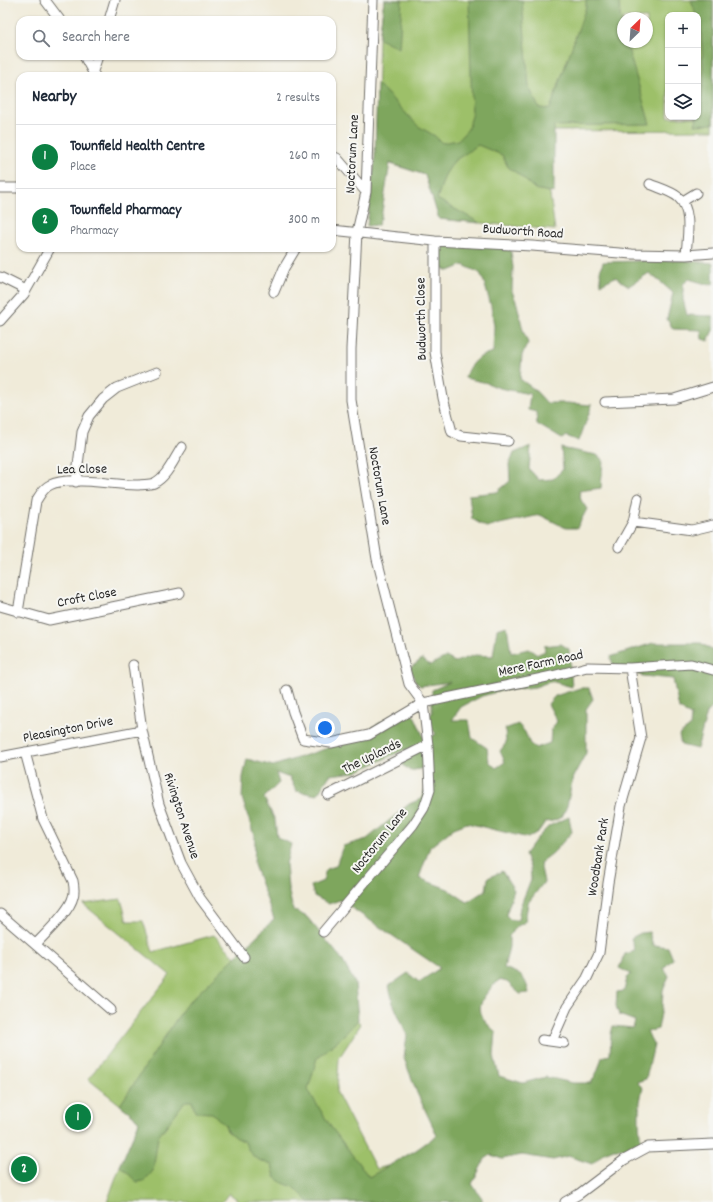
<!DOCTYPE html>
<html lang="en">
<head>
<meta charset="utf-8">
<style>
  :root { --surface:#fff; --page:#f6f6f7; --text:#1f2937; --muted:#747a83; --line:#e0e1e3; --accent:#0b8043 }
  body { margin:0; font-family:Dekko,sans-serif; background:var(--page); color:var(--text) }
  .controls { position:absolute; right:12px; top:12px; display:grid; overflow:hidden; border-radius:8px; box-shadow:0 1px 3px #0004 }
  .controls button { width:36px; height:36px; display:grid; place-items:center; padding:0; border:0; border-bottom:1px solid var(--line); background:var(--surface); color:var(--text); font:20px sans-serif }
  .compass { position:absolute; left:617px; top:12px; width:36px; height:36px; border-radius:50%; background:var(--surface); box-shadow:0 1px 3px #0004; rotate:25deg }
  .you { position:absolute; left:325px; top:728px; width:14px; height:14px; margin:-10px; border:3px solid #fff; border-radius:50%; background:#1a73e8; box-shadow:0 0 0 6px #1a73e833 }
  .badge { display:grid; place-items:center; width:26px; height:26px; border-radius:50%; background:var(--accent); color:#fff; font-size:13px; font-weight:700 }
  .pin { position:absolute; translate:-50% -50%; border:2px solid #fff; box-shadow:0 1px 4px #0006 }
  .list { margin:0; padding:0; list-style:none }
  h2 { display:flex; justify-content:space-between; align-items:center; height:52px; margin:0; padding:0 16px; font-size:17px }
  h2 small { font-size:13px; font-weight:400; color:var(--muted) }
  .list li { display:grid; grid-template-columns:26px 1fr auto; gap:12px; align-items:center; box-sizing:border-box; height:64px; padding:0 16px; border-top:1px solid var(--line) }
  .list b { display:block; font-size:15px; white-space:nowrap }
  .list p { margin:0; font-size:13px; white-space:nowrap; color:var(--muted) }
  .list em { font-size:13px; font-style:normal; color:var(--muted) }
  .icon { flex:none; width:22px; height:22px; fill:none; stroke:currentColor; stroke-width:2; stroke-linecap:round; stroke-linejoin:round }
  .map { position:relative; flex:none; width:713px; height:1202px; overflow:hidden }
  .search { position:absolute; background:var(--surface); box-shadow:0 1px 3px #0004; left:16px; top:16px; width:320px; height:44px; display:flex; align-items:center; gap:10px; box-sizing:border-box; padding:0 14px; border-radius:12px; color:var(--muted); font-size:15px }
  .panel { position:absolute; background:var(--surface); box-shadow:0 1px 3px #0004; left:16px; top:72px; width:320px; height:180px; border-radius:12px }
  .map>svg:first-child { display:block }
  .green { fill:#9dc069; stroke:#64764a; fill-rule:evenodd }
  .forest { fill:#7ea65d; stroke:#546844; fill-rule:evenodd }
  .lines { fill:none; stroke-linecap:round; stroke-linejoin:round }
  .minor-casing { stroke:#706e68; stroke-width:11 }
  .minor { stroke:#fff; stroke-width:9 }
  .labels { text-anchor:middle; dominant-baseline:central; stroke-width:4; stroke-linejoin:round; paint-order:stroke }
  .street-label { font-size:14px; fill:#2b2b2b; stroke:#f6f6f2 }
</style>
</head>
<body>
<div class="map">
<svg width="713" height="1202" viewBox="0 0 713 1202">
  <rect width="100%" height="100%" fill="#f6f6f2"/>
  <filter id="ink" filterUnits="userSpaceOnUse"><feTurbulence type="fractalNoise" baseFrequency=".025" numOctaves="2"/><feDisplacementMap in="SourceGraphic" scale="8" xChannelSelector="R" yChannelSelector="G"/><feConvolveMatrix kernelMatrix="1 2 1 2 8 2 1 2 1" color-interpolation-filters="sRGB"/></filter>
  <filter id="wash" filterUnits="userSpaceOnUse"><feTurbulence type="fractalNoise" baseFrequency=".012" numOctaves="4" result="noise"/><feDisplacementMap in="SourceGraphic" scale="16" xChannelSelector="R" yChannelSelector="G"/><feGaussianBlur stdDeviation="0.9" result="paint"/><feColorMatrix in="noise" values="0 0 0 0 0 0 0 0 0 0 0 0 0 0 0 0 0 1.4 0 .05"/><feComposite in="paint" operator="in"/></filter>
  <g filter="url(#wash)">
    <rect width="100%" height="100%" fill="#f0ebd9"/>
    <!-- green -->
    <path class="green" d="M384,0H713V130L541,131L555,230L439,219L425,175L375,159L379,38ZM668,15H698V117H668ZM623,18H647V42H623Z
      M121,899L127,921H143L153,952L214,935L245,967L333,996L361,1024L339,1058L337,1093L376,1169L446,1150L455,1202H240L229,1193L222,1202H107L120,1166L139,1122L133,1115L88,1079L170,975L83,904Z"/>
    <!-- forest -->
    <path class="forest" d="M384,0H402L399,48L379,38Z
      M469,0H522L529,87L539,108L550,109L586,7V0H619C619,14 623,28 623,42H626L650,124L554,126V193L535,189L518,174L508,167L502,155L478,145L454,161L445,175L437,199L480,223L439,219L425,175L390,163L381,218L378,225L367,226L375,159L377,83L418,126L435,136L442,143L458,140L468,129L472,116Z
      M691,0H713V124L695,125L697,117H698V110L704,81L701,31L698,20V15H696Z
      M433,244L510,245L513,267L512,291L517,304L523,330L528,343L522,355L520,379L534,389L547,403H567L592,405L579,441L566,436L562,439L537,424L536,412L528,410L530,394L499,388L487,383L465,378C468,363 480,355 493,352L494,326L491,306L484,282L480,273L463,265L449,271L439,266Z
      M677,260L713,263V284L709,285L689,279L683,284V299L687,315L713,316V330L708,341L702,339L701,330L673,329L667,319L673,293L664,285L649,273L629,286L615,277L601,284L600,271L603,262Z
      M531,446L529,469L539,480L553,479L563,469L561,448L597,455L603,460L601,488L579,491L581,500L587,509L577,528H566L540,515L486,527L472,519L469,495L497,492L510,481L509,464L514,453Z
      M507,626L511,653L529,649L538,654L545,651L544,646L561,644L569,649L572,687L551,681L535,687L500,691L482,696L461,707L452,720H469L472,738L487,748L489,761L496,768L505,762L500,751L506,743L505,729L518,724L525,732L530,744L536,748L550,743L551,731L557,721L548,704L555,696L580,688H589L593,699L586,709V753L573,777L567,806L562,817L553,821L545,822L539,831L528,838L467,823L454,828L430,847L419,878L448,889L467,902L486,890L488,878L502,871L514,890L506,915L511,920H518L520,907L531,879L530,868L525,854L537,838L549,826L569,817L572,832L553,853L540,863L544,882L528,903L525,922L516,927L509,936V947L504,968C520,974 525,975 529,993L520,994L507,982L499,980C479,999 471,1012 496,1032L494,1056L499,1076L523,1083L546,1077L573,1083H591L598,1070L602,1057L610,1055L611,1034L613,1026L633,1028L635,1021L619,1015L616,1006L617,992L624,991L627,978L631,974L619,968L625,954L635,951L631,938L641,933L649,932L653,945L668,947L673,959L664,968L669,976L663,990L662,1008L658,1029L647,1032L654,1045L646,1079L637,1082L643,1088C638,1106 638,1122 641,1141L622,1149H614L604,1153L592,1164L568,1156L553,1160L522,1155L502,1159L491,1155L485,1159L472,1184L482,1198V1202H309L294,1187L283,1183L275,1177L272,1165C257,1160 250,1157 245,1142L236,1138L227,1131L225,1125L212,1113L195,1112L192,1101H185L158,1137L153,1171L144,1181L137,1182L120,1166L139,1122L133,1115L120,1105L185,1006L274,919L254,865L255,839L242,798L243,777L247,759L273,766L349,741L406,708L415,717L425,740L436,734L425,720L432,713V690L450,682L420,686L415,681L410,668L422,659L430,665L446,657L455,662L475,655L493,656L497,629ZM406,749L402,764L410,771L428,767L430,774L421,799L409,804L367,839L343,846L336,866L326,869L323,881L311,886L314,896L329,904L340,900L440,968L419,982L408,973L389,986L393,1003L407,1035L404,1058L417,1093L437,1135L416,1150L369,1177L331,1127L308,1090L317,1058L339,1040L358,1020L355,983L341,958L307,917L293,910L288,888L286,864L291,844L277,837L275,820L264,798L279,783L276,773L290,778L296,791L317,795L330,775L356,772Z
      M653,643H701L713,651V707L707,713L697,749L681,745L679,735L690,727L691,715L679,709L673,679L643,676L615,668L610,657Z"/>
  </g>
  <g filter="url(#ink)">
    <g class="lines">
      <defs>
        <path id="minor" d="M45,0L60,20
          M109,20L115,0
          M84,56L95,76
          M93,71L98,56
          M332,156L337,158L366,192
          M650,184C659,188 671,191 678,197C693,210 687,238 686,255
          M0,188H20
          M683,201L696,193
          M332,230L435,241L532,246L632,254L686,255L713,253
          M435,241V352L443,398L452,432L461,436L508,441
          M0,277L26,290
          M274,292L284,268L296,248
          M0,321L24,294L50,248
          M605,402L674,399L713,387
          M76,482L82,432L89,416L103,399L117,388L157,372
          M638,498L633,522L692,530L713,525
          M619,547L633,522
          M0,606L49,620L180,593
          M18,612L36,501C40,495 43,488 50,485C69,475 116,486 139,485C143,484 150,485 154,483C167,477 174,459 182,447
          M133,665L142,730L159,804L181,863L200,898L244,957
          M287,690L293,712L303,739L331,743L369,735L423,703L552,676L587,667L630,668L691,664L713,670
          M25,752L43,819L73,881C74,886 75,892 73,897C70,911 46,933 36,944
          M0,757L142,730
          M328,795L428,745
          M0,914L111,1010
          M323,932L413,825L424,808L430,790L428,745L423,703L409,684L377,559L351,400V349L357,232L366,192L373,0
          M542,1040L564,1043
          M552,1041L567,1007L587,978L599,953L608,883L621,806L641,738L630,668
          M565,1202L579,1194L624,1160L648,1147L713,1144"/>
      </defs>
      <!-- minor casing -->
      <use href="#minor" class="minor-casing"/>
      <!-- minor -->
      <use href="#minor" class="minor"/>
    </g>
  </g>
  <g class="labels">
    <!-- street labels -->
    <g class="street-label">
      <text transform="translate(353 154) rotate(-87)">Noctorum Lane</text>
      <text transform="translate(523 232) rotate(4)">Budworth Road</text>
      <text transform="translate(422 319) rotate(-91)">Budworth Close</text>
      <text transform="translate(82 470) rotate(-1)">Lea Close</text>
      <text transform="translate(379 486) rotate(80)">Noctorum Lane</text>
      <text transform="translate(87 598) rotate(-11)">Croft Close</text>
      <text transform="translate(541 664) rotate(-12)">Mere Farm Road</text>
      <text transform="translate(68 730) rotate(-11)">Pleasington Drive</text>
      <text transform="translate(372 757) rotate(-26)">The Uplands</text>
      <text transform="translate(181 816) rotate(72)">Rivington Avenue</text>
      <text transform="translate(380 841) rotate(-51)">Noctorum Lane</text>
      <text transform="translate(599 857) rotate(-81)">Woodbank Park</text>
    </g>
  </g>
</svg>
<div class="controls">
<button>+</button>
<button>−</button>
<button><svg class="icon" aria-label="layers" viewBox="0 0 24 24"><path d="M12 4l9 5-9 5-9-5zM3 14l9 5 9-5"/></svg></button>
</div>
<svg class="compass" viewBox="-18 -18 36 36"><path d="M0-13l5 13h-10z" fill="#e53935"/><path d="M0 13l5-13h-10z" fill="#747a83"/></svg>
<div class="you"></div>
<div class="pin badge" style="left:78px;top:1117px">1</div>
<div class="pin badge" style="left:24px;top:1169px">2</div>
<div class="search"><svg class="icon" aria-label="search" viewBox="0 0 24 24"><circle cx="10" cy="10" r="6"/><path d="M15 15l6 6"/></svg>Search here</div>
<section class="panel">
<h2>Nearby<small>2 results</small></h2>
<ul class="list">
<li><span class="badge">1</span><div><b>Townfield Health Centre</b><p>Place</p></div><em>260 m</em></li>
<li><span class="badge">2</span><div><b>Townfield Pharmacy</b><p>Pharmacy</p></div><em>300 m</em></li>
</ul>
</section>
</div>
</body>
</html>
